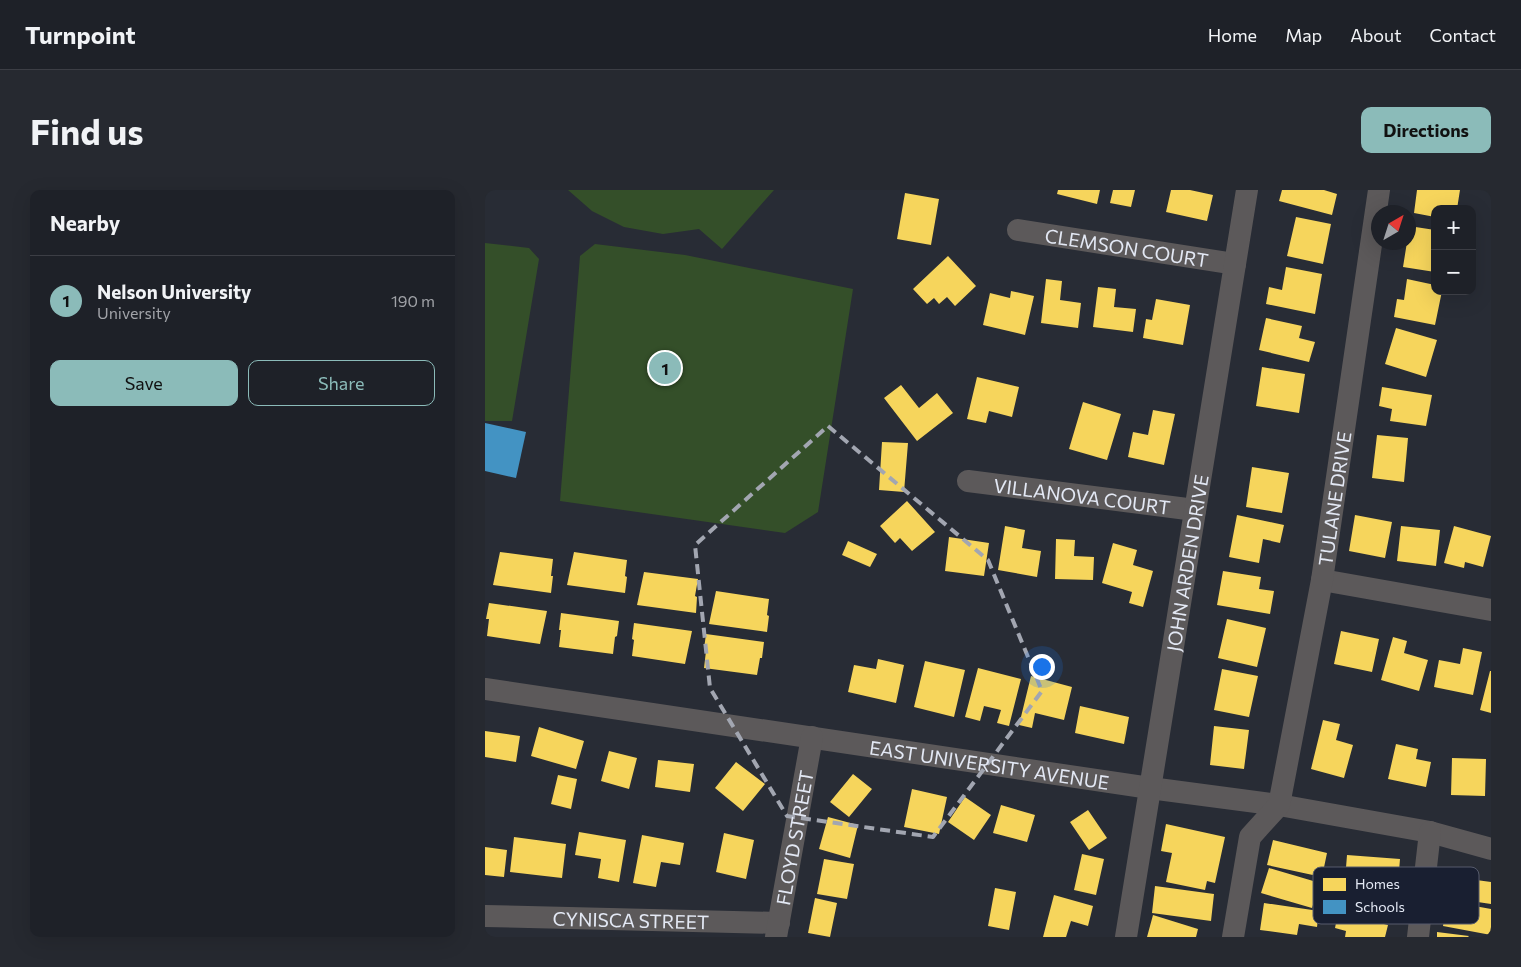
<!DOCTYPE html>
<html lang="en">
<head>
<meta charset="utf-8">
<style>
  :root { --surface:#1e2128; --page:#262930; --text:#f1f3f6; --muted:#a1a3a8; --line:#3c3e45; --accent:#8bbbb9 }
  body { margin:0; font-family:Commissioner,sans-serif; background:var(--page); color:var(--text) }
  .controls { position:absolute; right:15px; top:15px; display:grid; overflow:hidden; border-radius:10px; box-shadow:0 5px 20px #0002 }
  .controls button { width:45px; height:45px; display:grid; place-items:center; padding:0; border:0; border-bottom:1px solid var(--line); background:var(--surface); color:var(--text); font:25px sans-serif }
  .compass { position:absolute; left:886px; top:15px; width:45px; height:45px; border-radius:50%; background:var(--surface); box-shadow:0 5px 20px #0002; rotate:39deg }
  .you { position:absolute; left:556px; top:476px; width:18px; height:18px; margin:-12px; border:4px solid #fff; border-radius:50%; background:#1a73e8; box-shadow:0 0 0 8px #1a73e833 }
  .badge { display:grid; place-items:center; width:32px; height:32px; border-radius:50%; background:var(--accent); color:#111; font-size:16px; font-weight:700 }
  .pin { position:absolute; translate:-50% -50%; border:2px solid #fff; box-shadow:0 1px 5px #0006 }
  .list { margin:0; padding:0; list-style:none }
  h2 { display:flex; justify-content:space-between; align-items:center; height:65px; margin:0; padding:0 20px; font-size:21px }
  h2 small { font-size:16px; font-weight:400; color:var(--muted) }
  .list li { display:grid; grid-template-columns:32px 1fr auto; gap:15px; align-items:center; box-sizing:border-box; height:90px; padding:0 20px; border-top:1px solid var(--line) }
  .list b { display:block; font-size:19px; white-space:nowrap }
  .list p { margin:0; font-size:16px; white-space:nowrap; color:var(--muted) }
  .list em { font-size:16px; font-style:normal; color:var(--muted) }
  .actions { display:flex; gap:10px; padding:15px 20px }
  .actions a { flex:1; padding:11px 0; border:1px solid var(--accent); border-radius:10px; text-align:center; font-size:18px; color:var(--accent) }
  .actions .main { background:var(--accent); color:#111 }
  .map { position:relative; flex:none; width:1006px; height:747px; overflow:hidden; border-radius:10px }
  header { display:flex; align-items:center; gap:30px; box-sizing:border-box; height:70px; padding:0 25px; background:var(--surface); border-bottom:1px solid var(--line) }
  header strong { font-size:24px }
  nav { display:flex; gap:28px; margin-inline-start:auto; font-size:18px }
  .intro { display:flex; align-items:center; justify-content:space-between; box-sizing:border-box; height:120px; padding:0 30px }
  h1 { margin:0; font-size:35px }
  .button { padding:12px 22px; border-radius:10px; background:var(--accent); color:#111; font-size:18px; font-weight:700 }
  main { display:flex; gap:30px; padding:0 30px }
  aside { flex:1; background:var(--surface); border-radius:10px; box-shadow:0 5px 20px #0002 }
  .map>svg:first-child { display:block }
  .green { fill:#344f29 }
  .homes { fill:#f6d55c }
  .schools { fill:#4393c3 }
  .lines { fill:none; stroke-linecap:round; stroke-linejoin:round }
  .minor { stroke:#5c595a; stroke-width:22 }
  .marked { fill:none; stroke:#a2a6b1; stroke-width:4; stroke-dasharray:10 6; stroke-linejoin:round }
  .labels { text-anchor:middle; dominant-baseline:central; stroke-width:5; stroke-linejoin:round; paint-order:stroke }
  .street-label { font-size:19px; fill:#e3e8f4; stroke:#191f31 }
  .key { fill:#191f31; stroke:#565b6c; stroke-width:1 }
  .key-label { font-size:14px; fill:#e3e8f4 }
</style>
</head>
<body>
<header>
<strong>Turnpoint</strong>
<nav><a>Home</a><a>Map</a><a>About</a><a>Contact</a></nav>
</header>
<div class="intro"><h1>Find us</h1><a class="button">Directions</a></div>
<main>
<aside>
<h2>Nearby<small></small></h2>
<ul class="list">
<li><span class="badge">1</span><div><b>Nelson University</b><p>University</p></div><em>190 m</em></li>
</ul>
<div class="actions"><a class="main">Save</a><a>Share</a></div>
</aside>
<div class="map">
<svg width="1006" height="747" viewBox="0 0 1006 747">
  <rect width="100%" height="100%" fill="#282c35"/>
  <!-- green -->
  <path class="green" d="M83,0H289L237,59L214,39L178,44L139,37L107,21Z
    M0,53L44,58L54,69L27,231H0Z
    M110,54L200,65L368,99L333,322L300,343L75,311L95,66Z"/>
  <!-- homes -->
  <path class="homes" d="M573,0H615L612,14L572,4Z
    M628,0H650L646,17L625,13Z
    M686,0H705L728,5L722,31L681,22Z
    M797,0H839L852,4L847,25L794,11Z
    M932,0H975L972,19H950V27L929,23Z
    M420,3L454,9L446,55L412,49Z
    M811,27L846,34L838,74L802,66Z
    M924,36L950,40V82L918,77L922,52H924Z
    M463,66L491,96L470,116L462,107L454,114L449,108L442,114L428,99Z
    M801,77L837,84L830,124L781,114L784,97L797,100Z
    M561,89L577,91L575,110L596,113L593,138L556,133Z
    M922,89L950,95V101H957L950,135L909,127L912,109L919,110Z
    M613,97L631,99L629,117L651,119L648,142L608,137Z
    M526,101L549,106L540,145L498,135L505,103L525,108Z
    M671,109L705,115L698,155L658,148L661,129L667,130Z
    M781,128L817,136L814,148L830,152L824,172L774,160Z
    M911,138L952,150L941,187L900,174Z
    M777,177L820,184L814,223L771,216Z
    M492,187L534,197L527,227L504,221L501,233L482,229Z
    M416,195L434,218L452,203L468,223L432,251L399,208Z
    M897,197L947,205L941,236L905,231L907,219L894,216Z
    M598,212L636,224L622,270L584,259Z
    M668,220L690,224L679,275L643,267L648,242L663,245Z
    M892,245L923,248L919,292L887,288Z
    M397,252L423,253L419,302L394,300Z
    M767,277L804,283L797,323L761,317Z
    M422,311L450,342L427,361L415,348L410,353L395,336Z
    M752,325L799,335L795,353L778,349L774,373L744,367Z
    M870,325L907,332L900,368L864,361Z
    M520,336L540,340L537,358L556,361L552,387L513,380Z
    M916,336L955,340L951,376L912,371Z
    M969,336L1006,346L998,377L980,372L979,378L959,373Z
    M464,347L504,353L499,386L460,381Z
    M571,349L590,350L589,366L609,367L608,390L570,389Z
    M363,351L392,364L385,377L357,365Z
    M628,353L652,360L648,375L668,381L658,417L644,413L647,402L617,393Z
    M15,362L68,369L66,386H68L66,403L8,395Z
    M89,362L142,370L140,386L142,387L140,403L82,395Z
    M738,381L776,387L774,399L789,401L785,424L732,415Z
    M159,382L213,389L210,406L212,407L211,423L152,415Z
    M231,401L284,409L282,425L284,426L282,442L224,434Z
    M4,413L62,421L55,454L2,446L4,429H1Z
    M76,423L134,431L132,446L130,447L128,464L74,457L76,440H74Z
    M742,429L781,438L772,477L733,468Z
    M149,433L207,441L200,474L147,466L149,450L147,449Z
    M856,441L894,449L887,482L849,474Z
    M221,444L279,452L277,468H275L272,485L219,478L221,461L219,459Z
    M908,447L922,451L919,463L943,470L934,501L896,490Z
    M978,458L997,462L988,505L949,497L954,470L975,474Z
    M393,469L419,475L411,513L363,502L369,475L391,479Z
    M440,471L480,480L469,527L429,517Z
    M493,478L536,489L524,536L512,533L516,520L499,516L495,531L480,527Z
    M737,479L773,486L764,527L729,520Z
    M1005,481H1006V523L995,520Z
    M546,486L587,497L579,530L550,523L547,538L534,535Z
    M595,516L644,527L639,554L590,543Z
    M838,530L855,534L851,550L868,555L859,588L826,579Z
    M729,536L764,540L759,579L725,575Z
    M54,537L99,551L91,579L46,566Z
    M0,541L35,546L31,572L0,567Z
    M911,554L933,559L931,569L946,572L941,597L903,589Z
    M124,561L152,568L144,599L116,591Z
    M967,568L1001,569L1000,606L966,605Z
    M173,570L209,574L205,602L170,597Z
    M251,572L280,594L258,621L230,598Z
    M368,584L387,599L364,627L345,612Z
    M73,585L92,589L86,619L66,614Z
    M427,599L462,607L454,644L419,637Z
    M480,607L506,625L489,650L463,632Z
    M516,615L550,625L542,652L508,643Z
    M603,620L622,648L604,660L585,632Z
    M343,627L373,635L365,668L334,659Z
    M681,634L740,647L730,693L722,691L720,700L681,692L687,663L676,661Z
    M94,642L141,650L134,692L113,688L116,669L90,665Z
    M239,643L269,650L261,689L231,682Z
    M157,645L199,653L195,675L176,672L171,697L148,693Z
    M29,647L81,654L77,688L25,682Z
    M788,650L842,663L837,687L782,675Z
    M0,657L22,660L19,687L0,685Z
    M597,664L619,669L611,705L589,700Z
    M862,665L915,669L913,694L860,690Z
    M339,669L369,674L362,709L332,704Z
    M784,678L835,693L827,718L776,703Z
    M962,686L1006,692V714L959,707Z
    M670,696L729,704L726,731L667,723Z
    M510,698L531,702L524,740L503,736Z
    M569,705L608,716L603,736L586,731L581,747H558Z
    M330,708L352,713L345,747L323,743Z
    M962,711L1006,719V745L958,736Z
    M779,713L834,721L832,737L814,734L812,745L775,740Z
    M853,723L903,735L900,747H860L861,741L850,738Z
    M668,725L713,739L711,747H662Z
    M952,742L984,746L983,747H952Z"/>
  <!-- schools -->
  <path class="schools" d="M0,233L41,242L31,288L0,281Z"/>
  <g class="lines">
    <!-- minor -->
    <g class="minor">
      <path id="s1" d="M533,40L750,74"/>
      <path id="s2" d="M483,291L710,320"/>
      <path d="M837,390L1006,420"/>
      <path id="s3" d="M0,499L665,598L794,615L945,642L1006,659"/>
      <path id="s4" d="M0,726L294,733"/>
      <path id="s5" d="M291,747L327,547"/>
      <path id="s6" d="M641,747L762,0"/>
      <path id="s7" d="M748,747L765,647L794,615L837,390L894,0"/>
      <path d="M933,747L945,642"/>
    </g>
  </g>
  <!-- marked area -->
  <path class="marked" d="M343,236L503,370L557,501L448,647L302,626L225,498L210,355Z"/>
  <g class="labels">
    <!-- street labels -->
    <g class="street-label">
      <text stroke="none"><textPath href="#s1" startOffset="110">CLEMSON COURT</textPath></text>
      <text stroke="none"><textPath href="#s2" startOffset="115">VILLANOVA COURT</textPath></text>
      <text stroke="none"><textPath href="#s7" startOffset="456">TULANE DRIVE</textPath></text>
      <text stroke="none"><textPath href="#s6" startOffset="379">JOHN ARDEN DRIVE</textPath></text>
      <text stroke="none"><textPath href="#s3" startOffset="510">EAST UNIVERSITY AVENUE</textPath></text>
      <text stroke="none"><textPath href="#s5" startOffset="101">FLOYD STREET</textPath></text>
      <text stroke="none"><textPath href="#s4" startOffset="146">CYNISCA STREET</textPath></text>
    </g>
  </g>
  <!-- legend -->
  <rect x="828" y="677" width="166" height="57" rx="8" class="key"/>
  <rect x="838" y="688" width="23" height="13" fill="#f6d55c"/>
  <rect x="838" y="710" width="23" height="14" fill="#4393c3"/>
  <g class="key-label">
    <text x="870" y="699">Homes</text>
    <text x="870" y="722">Schools</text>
  </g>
</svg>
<div class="controls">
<button>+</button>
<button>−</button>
</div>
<svg class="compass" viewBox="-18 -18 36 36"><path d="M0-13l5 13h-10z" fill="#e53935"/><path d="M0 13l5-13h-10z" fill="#a1a3a8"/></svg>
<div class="you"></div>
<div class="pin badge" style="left:180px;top:178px">1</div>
</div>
</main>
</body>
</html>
